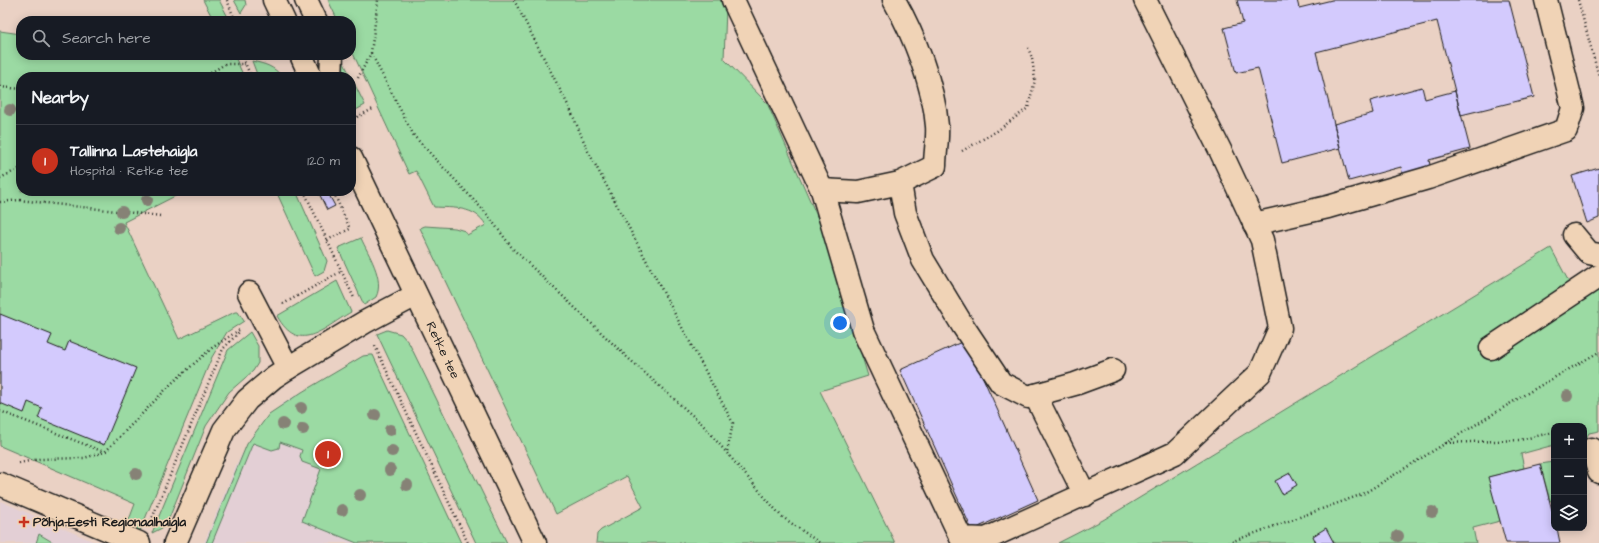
<!DOCTYPE html>
<html lang="en">
<head>
<meta charset="utf-8">
<style>
  :root { --surface:#171b24; --page:#20242c; --text:#f1f3f6; --muted:#9ea1a6; --line:#363941; --accent:#c8321e }
  body { margin:0; font-family:"Architects Daughter",sans-serif; background:var(--page); color:var(--text) }
  .controls { position:absolute; right:12px; bottom:12px; display:grid; overflow:hidden; border-radius:8px; box-shadow:0 2px 10px #0003 }
  .controls button { width:36px; height:36px; display:grid; place-items:center; padding:0; border:0; border-bottom:1px solid var(--line); background:var(--surface); color:var(--text); font:20px sans-serif }
  .you { position:absolute; left:840px; top:323px; width:14px; height:14px; margin:-10px; border:3px solid #fff; border-radius:50%; background:#1a73e8; box-shadow:0 0 0 6px #1a73e833 }
  .badge { display:grid; place-items:center; width:26px; height:26px; border-radius:50%; background:var(--accent); color:#fff; font-size:13px; font-weight:700 }
  .pin { position:absolute; translate:-50% -50%; border:2px solid #fff; box-shadow:0 1px 4px #0006 }
  .list { margin:0; padding:0; list-style:none }
  h2 { display:flex; justify-content:space-between; align-items:center; height:52px; margin:0; padding:0 16px; font-size:17px }
  h2 small { font-size:13px; font-weight:400; color:var(--muted) }
  .list li { display:grid; grid-template-columns:26px 1fr auto; gap:12px; align-items:center; box-sizing:border-box; height:72px; padding:0 16px; border-top:1px solid var(--line) }
  .list b { display:block; font-size:15px; white-space:nowrap }
  .list p { margin:0; font-size:13px; white-space:nowrap; color:var(--muted) }
  .list em { font-size:13px; font-style:normal; color:var(--muted) }
  .icon { flex:none; width:22px; height:22px; fill:none; stroke:currentColor; stroke-width:2; stroke-linecap:round; stroke-linejoin:round }
  .map { position:relative; flex:none; width:1599px; height:543px; overflow:hidden }
  .search { position:absolute; background:var(--surface); box-shadow:0 2px 10px #0003; left:16px; top:16px; width:340px; height:44px; display:flex; align-items:center; gap:10px; box-sizing:border-box; padding:0 14px; border-radius:16px; color:var(--muted); font-size:15px }
  .panel { position:absolute; background:var(--surface); box-shadow:0 2px 10px #0003; left:16px; top:72px; width:340px; height:124px; border-radius:16px }
  .map>svg:first-child { display:block }
  .built { fill:#e3cfd5 }
  .green { fill:#9bdaa3; stroke:#5c7b60 }
  .building { fill:#d3cafd; stroke:#1c1c1c }
  .lines { fill:none; stroke-linecap:round; stroke-linejoin:round }
  .minor-casing { stroke:#1c1c1c; stroke-width:25 }
  .path { stroke:#1c1c1c; stroke-width:2.5; stroke-dasharray:1 3; stroke-linecap:butt }
  .minor { stroke:#f0d3b6; stroke-width:22 }
  .tree { fill:#868276 }
  .poi-dot { fill:#c8321e; stroke:#f0d3b6; stroke-width:1.5 }
  .labels { text-anchor:middle; dominant-baseline:central; stroke-width:3; stroke-linejoin:round; paint-order:stroke }
  .street-label { font-size:13px; fill:#1c1c1c; stroke:#f0d3b6 }
  .poi-label { font-size:13px; font-weight:bold; fill:#1c1c1c; stroke:#f0d3b6; text-anchor:start }
</style>
</head>
<body>
<div class="map">
<svg width="1599" height="543" viewBox="0 0 1599 543">
  <rect width="100%" height="100%" fill="#ead1c4"/>
  <filter id="ink" filterUnits="userSpaceOnUse"><feTurbulence type="fractalNoise" baseFrequency=".025" numOctaves="2"/><feDisplacementMap in="SourceGraphic" scale="8" xChannelSelector="R" yChannelSelector="G"/><feConvolveMatrix kernelMatrix="1 2 1 2 8 2 1 2 1" color-interpolation-filters="sRGB"/></filter>
  <g filter="url(#ink)">
    <!-- built -->
    <path class="built" d="M367,354L455,543H204L236,465L252,436L283,403Z
      M0,501L97,543H0Z"/>
    <!-- green -->
    <path class="green" d="M203,0H219L230,21H214Z
      M234,0H245L246,5L241,13Z
      M328,0H722L726,9L724,59L767,103L823,230L868,376L820,391L895,543H596L597,534L601,530L643,507L627,476L556,514L420,228L425,226L455,228L465,231L467,235L486,225C475,206 453,208 434,207L416,171L409,174L351,49V21H338Z
      M0,31L21,34V55H199L236,59L244,77H21V191H185L124,222L179,339L235,312H238L244,321L227,332L212,357L140,531L127,525L135,504L0,446Z
      M337,55H340L365,105L354,111L351,102V77H344Z
      M252,61C265,64 274,66 282,77H258Z
      M276,191H296L327,261L324,271L315,276Z
      M361,238C368,254 385,279 376,297L364,305L338,248Z
      M1551,248L1570,284L1496,355L1599,290V431L1589,433L1584,441V426H1554V445L1521,454L1524,468L1489,477L1500,521L1473,528L1476,543H1058L1103,520Z
      M337,281L351,312C322,329 299,355 277,316Z
      M387,330L401,334L409,343L507,543H476L377,334Z
      M250,332L258,346V363L253,371L229,392L206,426L168,521L164,527L152,533L228,350Z
      M370,355H373L461,543H357L302,521L321,469L302,462L300,456L302,450L280,442L279,448L272,450L253,443L212,543H206L247,444L269,414L302,392L363,356Z
      M1554,462V500L1550,501L1540,464Z
      M39,534L54,543H36Z"/>
    <!-- building -->
    <path class="building" d="M1237,0H1297L1299,8L1332,0H1509L1534,97L1461,115L1437,21L1316,52L1340,148L1282,163L1258,68L1236,73L1224,28L1243,23Z
      M1422,87L1425,99L1455,91L1470,149L1429,160L1431,170L1403,177L1401,167L1349,181L1334,124L1373,113L1370,101Z
      M1599,168V218L1587,223L1572,176Z
      M318,191H327L335,206L327,210Z
      M0,314L52,335L48,344L65,351L69,341L136,368L104,445L38,418L42,408L28,402L24,413L0,403Z
      M966,340L1038,500L972,530L900,370Z
      M1540,464L1554,518V528H1557L1560,543H1506L1488,477Z
      M1290,473L1297,485L1282,494L1275,481Z
      M1326,528L1334,543H1316L1313,536Z"/>
    <g class="lines">
      <defs>
        <g id="minor">
          <path d="M274,0L284,21"/>
          <path d="M306,0L316,21"/>
          <path d="M733,0L822,190L863,330L961,538L986,539L1175,453L1260,373L1280,328L1262,240L1221,152L1145,0"/>
          <path d="M301,55L311,77"/>
          <path d="M331,77L332,55"/>
          <path id="s1" d="M351,158L535,543"/>
          <path d="M900,183L905,213L923,260L963,326L1001,383L1028,397L1075,384L1113,370"/>
          <path d="M822,190L858,192L900,183L935,166C935,153 938,139 937,126C934,86 914,35 894,0"/>
          <path d="M1254,224L1328,207L1428,178L1566,130L1573,108L1546,0"/>
          <path d="M1574,235L1589,253L1599,255"/>
          <path d="M249,293L288,368"/>
          <path d="M1491,348L1599,276"/>
          <path d="M1035,395L1085,495"/>
          <path d="M1592,449L1599,472"/>
          <path d="M0,484L139,543"/>
          <path d="M175,543L224,430L247,400L274,377L288,368L365,322L416,295"/>
        </g>
      </defs>
      <!-- minor casing -->
      <use href="#minor" class="minor-casing"/>
      <!-- path -->
      <path class="path" d="M227,0L235,20
        M514,0L570,109L588,151L733,423L727,452
        M1578,0L1599,77
        M371,53L414,136L486,213L513,249L628,358L702,424L781,516L820,543
        M243,58L251,77
        M204,77L225,64H245
        M358,78L371,53L378,0
        M0,87L21,89
        M357,117L373,109
        M962,151L997,131L1028,108L1035,80L1032,58L1028,48
        M0,178L21,168
        M304,191L354,298
        M0,202L19,200L161,216
        M327,240L350,229L333,191
        M283,304L342,271
        M375,346L468,543
        M0,411L104,452
        M1446,443L1520,440L1554,432
        M19,463L39,459L84,458L105,452L172,383L212,348L239,330
        M151,521L211,377L223,349L240,331
        M1228,543L1363,494L1524,395L1599,352"/>
      <!-- minor -->
      <use href="#minor" class="minor"/>
    </g>
    <!-- trees -->
    <g class="tree">
      <circle cx="10" cy="110" r="6"/>
      <circle cx="147" cy="200" r="6"/>
      <circle cx="122" cy="212" r="6"/>
      <circle cx="119" cy="228" r="6"/>
      <circle cx="1567" cy="396" r="6"/>
      <circle cx="301" cy="408" r="6"/>
      <circle cx="375" cy="415" r="6"/>
      <circle cx="283" cy="424" r="6"/>
      <circle cx="303" cy="429" r="6"/>
      <circle cx="390" cy="430" r="6"/>
      <circle cx="392" cy="451" r="6"/>
      <circle cx="390" cy="470" r="6"/>
      <circle cx="136" cy="474" r="6"/>
      <circle cx="407" cy="485" r="6"/>
      <circle cx="360" cy="495" r="6"/>
      <circle cx="342" cy="510" r="6"/>
      <circle cx="1432" cy="512" r="6"/>
      <circle cx="1398" cy="536" r="6"/>
    </g>
  </g>
  <!-- markers -->
  <path class="poi-dot" d="M22 516h4v4h4v4h-4v4h-4v-4h-4v-4h4z"/>
  <g class="labels">
    <!-- street labels -->
    <g class="street-label">
      <text stroke="none"><textPath href="#s1" startOffset="213">Retke tee</textPath></text>
    </g>
    <!-- poi labels -->
    <g class="poi-label">
      <text x="33" y="522">Põhja-Eesti Regionaalhaigla</text>
    </g>
  </g>
</svg>
<div class="controls">
<button>+</button>
<button>−</button>
<button><svg class="icon" aria-label="layers" viewBox="0 0 24 24"><path d="M12 4l9 5-9 5-9-5zM3 14l9 5 9-5"/></svg></button>
</div>
<div class="you"></div>
<div class="pin badge" style="left:328px;top:454px">1</div>
<div class="search"><svg class="icon" aria-label="search" viewBox="0 0 24 24"><circle cx="10" cy="10" r="6"/><path d="M15 15l6 6"/></svg>Search here</div>
<section class="panel">
<h2>Nearby<small></small></h2>
<ul class="list">
<li><span class="badge">1</span><div><b>Tallinna Lastehaigla</b><p>Hospital · Retke tee</p></div><em>120 m</em></li>
</ul>
</section>
</div>
</body>
</html>
